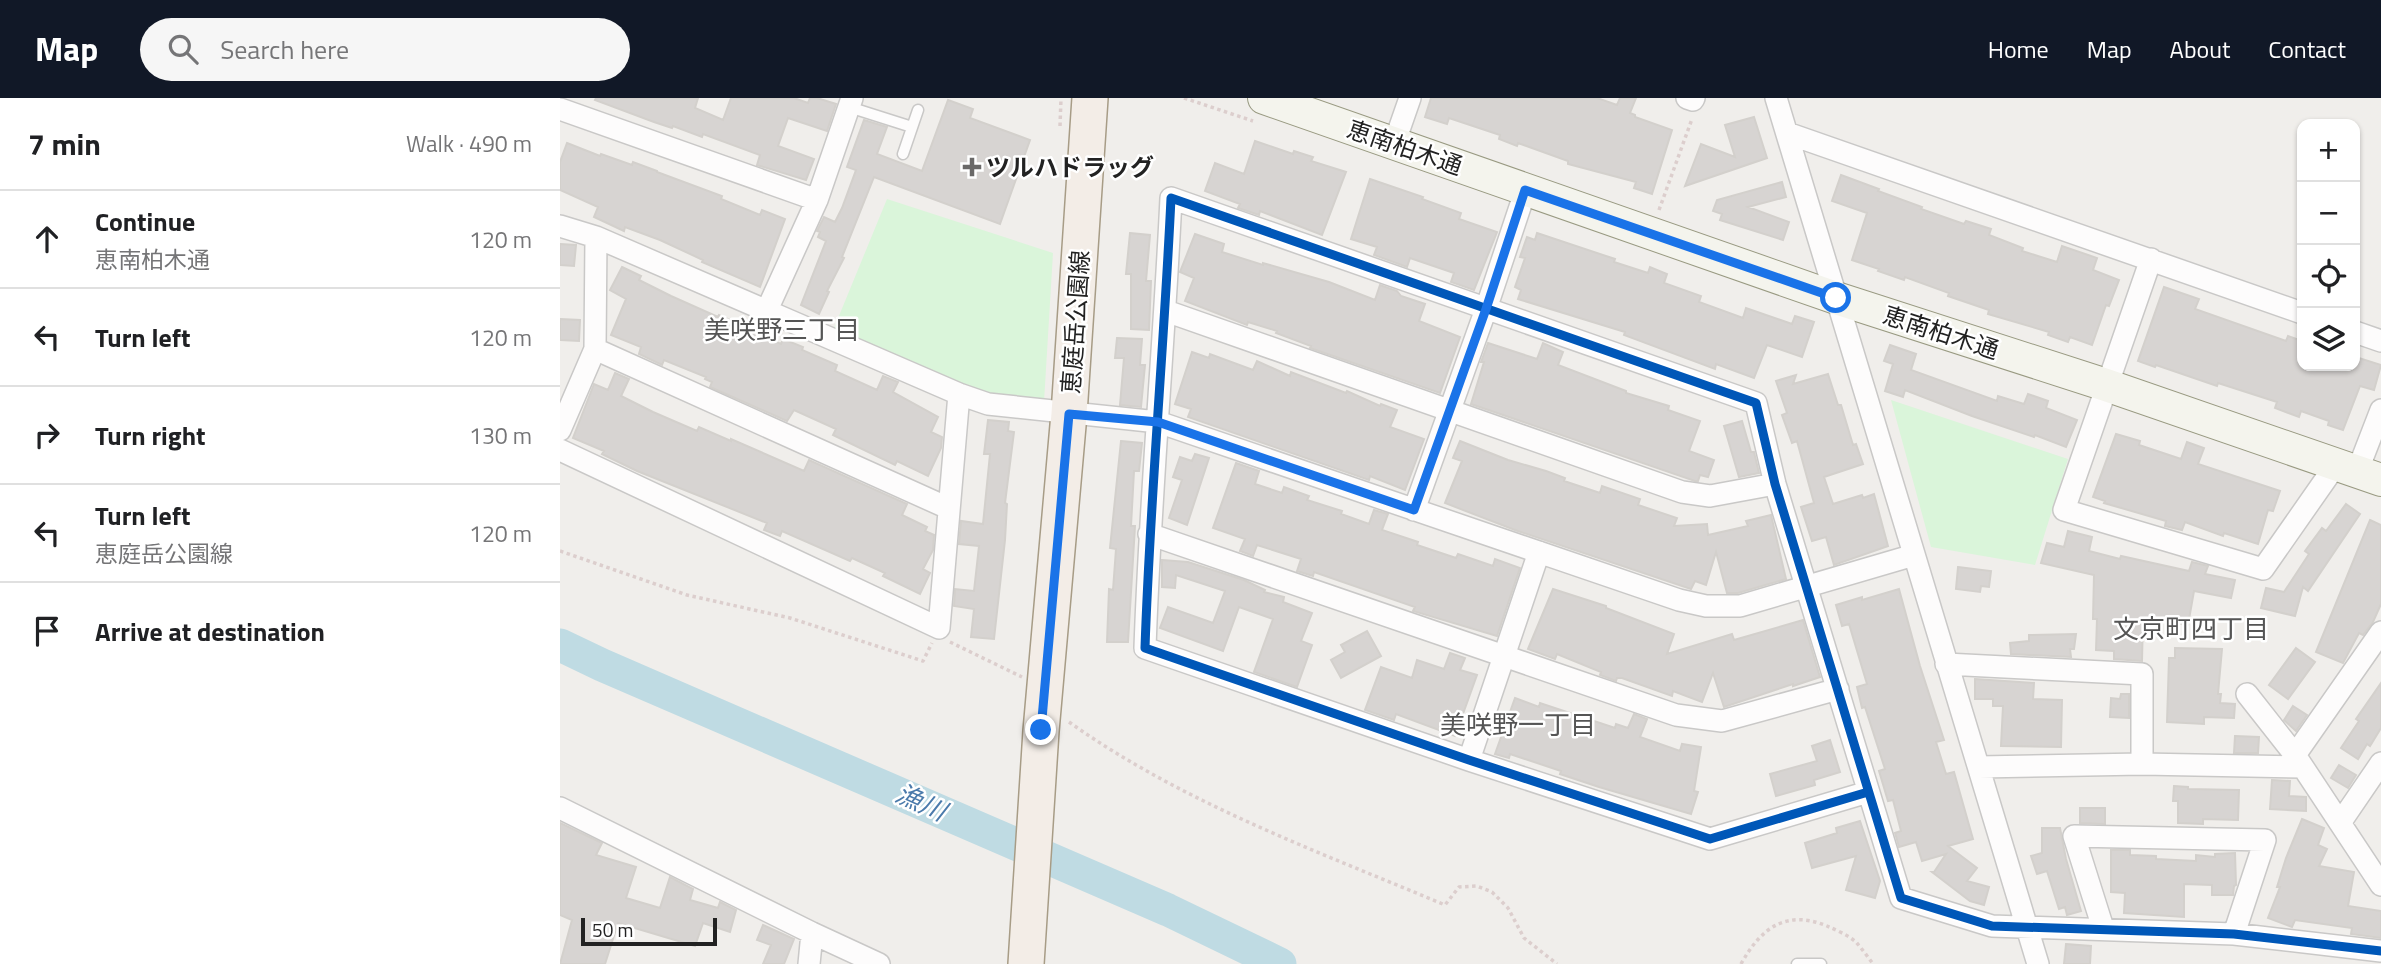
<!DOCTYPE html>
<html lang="en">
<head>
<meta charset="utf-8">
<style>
  :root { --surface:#fff; --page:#f6f6f6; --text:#202124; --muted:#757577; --line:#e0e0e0; --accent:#111827 }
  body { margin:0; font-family:"Titillium Web","Noto Sans JP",sans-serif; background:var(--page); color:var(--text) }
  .controls { position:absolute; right:21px; top:21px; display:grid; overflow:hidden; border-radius:14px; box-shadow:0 2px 5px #0004 }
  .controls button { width:63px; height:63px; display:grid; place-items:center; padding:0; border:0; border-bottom:2px solid var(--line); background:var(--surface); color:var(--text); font:35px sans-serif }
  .scale { position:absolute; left:21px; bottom:18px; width:136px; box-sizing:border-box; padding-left:7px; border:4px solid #222; border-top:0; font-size:19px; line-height:24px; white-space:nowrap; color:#222; -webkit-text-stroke:5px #fff; paint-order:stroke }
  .stop { position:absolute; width:21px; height:21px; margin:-16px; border:5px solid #1a73e8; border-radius:50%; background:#fff }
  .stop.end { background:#1a73e8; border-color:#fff; box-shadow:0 2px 7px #0008 }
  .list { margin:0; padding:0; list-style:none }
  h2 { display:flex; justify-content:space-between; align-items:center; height:91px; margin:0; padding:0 28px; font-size:30px }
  h2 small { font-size:23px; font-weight:400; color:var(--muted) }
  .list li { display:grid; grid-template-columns:46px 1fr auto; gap:21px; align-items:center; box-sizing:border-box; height:98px; padding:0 28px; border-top:2px solid var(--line) }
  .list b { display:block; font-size:26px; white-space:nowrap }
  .list p { margin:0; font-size:23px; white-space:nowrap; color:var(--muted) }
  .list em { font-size:23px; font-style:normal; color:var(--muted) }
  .icon { flex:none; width:38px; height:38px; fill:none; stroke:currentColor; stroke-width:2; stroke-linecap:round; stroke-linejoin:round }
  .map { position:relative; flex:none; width:1821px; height:866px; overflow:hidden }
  header { display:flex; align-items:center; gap:42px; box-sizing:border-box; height:98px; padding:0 35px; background:var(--accent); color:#fff }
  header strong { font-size:33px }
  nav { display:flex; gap:38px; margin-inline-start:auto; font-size:24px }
  .search { width:490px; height:63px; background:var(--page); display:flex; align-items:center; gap:18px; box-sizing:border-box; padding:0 24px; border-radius:38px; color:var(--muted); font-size:26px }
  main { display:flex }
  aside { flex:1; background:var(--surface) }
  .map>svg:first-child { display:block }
  .park { fill:#daf5da }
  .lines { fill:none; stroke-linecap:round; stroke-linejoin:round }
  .river { stroke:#bfdbe3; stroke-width:33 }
  .building { fill:#d7d4d2; stroke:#d3d0cc; stroke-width:2 }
  .lane-casing { stroke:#c9c8c7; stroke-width:13 }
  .street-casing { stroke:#c9c8c7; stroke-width:24 }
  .secondary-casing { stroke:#999a82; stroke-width:34 }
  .primary-casing { stroke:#a79c86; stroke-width:38 }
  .path { stroke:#dccecd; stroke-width:3.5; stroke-dasharray:3.5 3.5; stroke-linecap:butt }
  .lane { stroke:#fdfcfc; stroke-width:10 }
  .street { stroke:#fdfcfc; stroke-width:21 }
  .secondary { stroke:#f4f4ed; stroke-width:32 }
  .primary { stroke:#f3ede7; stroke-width:35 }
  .cycleway-casing { stroke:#fff; stroke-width:13 }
  .cycleway { stroke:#0057b8; stroke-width:9 }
  .route { stroke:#1a73e8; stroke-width:9 }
  .poi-dot { fill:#6a6968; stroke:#fff; stroke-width:2.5 }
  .labels { text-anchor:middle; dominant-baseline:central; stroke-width:5; stroke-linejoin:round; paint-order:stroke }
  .street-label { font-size:24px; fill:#222; stroke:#fff }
  .poi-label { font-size:24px; font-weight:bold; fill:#222; stroke:#fff; text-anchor:start }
  .neighbourhood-label { font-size:26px; fill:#555; stroke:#fff }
  .water-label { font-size:26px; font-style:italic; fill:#4a7aab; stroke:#fff }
</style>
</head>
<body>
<header>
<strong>Map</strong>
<div class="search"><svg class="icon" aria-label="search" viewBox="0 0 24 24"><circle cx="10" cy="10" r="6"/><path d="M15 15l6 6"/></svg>Search here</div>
<nav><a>Home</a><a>Map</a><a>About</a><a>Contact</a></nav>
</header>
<main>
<aside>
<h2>7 min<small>Walk · 490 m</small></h2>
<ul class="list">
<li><svg class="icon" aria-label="ahead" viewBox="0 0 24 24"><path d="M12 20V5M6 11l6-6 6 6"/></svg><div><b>Continue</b><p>恵南柏木通</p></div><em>120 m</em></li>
<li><svg class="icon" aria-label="left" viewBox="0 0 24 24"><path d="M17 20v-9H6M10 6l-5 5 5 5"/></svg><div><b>Turn left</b></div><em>120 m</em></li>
<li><svg class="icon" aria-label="right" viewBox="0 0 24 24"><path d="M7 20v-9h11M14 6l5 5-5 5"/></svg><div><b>Turn right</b></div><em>130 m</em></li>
<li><svg class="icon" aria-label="left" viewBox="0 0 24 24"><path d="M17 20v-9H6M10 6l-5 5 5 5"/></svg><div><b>Turn left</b><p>恵庭岳公園線</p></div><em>120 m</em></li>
<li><svg class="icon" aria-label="arrive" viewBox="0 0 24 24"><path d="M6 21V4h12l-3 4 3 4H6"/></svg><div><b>Arrive at destination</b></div></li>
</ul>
</aside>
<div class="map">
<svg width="1821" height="866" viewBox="0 0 1821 866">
  <rect width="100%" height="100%" fill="#f0eeeb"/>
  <!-- park -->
  <path class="park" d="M327,101L493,155L484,304L452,308L274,230Z
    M1331,302L1508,361L1475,467L1371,449Z"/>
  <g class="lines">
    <!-- river -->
    <path class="river" d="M0,547L42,567L608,812L720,866"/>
  </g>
  <!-- building -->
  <path class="building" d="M36,0H138L135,10L163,22L171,0H234L248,5L250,0H257L276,6L267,33L228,20L218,48L254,61L246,82L197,67L200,57L143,36L142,39L113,28L112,30L94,24L35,2Z
    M871,0H1037L1057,7L1060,0H1076L1070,15L1075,17V19L1112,32L1092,96L1074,90L1076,84L1008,66V63L958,45L957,48L939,41L940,37L889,20L887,26L865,19Z
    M388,2L413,11L410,20L470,42L440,126L314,79L282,159L284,160L267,193L269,194L259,216L241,207L266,143L258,139L260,134L257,133L264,119L275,124L282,110L296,72L287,69L304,22L327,29L317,56L362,73Z
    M1194,19L1207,60L1125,88L1141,46L1175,59L1165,27Z
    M695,43L733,56L734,53L753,59L751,63L786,74L762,137L700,113L699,117L678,110L680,106L645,93L655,65L684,76Z
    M7,45L40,58L41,56L72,67L73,64L97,73V74L162,98L161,101L200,117L202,112L225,121L200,189L142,164L143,162L100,142L65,129L64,133L34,119L38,109L0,92V64Z
    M1281,77L1319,91L1318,93L1362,109L1361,111L1404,126L1406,123L1431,131L1429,137L1463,150L1462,153L1497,164L1502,148L1537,160L1533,172L1559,182L1549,208L1546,207L1532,247L1510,239L1508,244L1488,237L1489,234L1428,216L1429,212L1388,198L1389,195L1345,179L1344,182L1318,173L1319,171L1292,162L1307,115L1272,103Z
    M810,81L863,99L862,101L901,115L899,121L937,134L914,192L891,184L894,175L850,160L847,169L814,157L817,149L791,141Z
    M1222,84L1226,99L1188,109L1229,124L1223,142L1160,122L1162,116L1153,113L1157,102Z
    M570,135L590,137L586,183H591L589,232L571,231V176H566Z
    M977,135L1055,161L1054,164L1088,175L1090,169L1107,176L1104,185L1141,198L1139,204L1183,220L1186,210L1232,226L1235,218L1254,224L1242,259L1207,247L1194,280L1156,266L1155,271L1064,237L1065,234L958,201L961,192L955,189L965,160L960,159L967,139L975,142Z
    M635,136L664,146L662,154L703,167V165L769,184L815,202L820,187L837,193L841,198L865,206L859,223L900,239L880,295L750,250L751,248L716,235L717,233L688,224L687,227L625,203L634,180L620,174Z
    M0,146L16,147L14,168L0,167Z
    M62,169L81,178L79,182L111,198L158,219L159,217L179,226L178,228L221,246L223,241L243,249L242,252L277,267L275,273L317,292L323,278L338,284L333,294L378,319L371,334L382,339L381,350L368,378L337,363L335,367L273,337L276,331L234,312L227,323L150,289L152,284L145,281L146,279L104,262L102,267L79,256L81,249L51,237L66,201L50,192Z
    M1604,189L1639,201L1635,211L1726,243L1728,238L1742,243V268H1795L1796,259L1821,267L1814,292L1800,288L1783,332L1768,327L1769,323L1741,313L1739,319L1715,310L1717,304L1658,285L1657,288L1596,267L1595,269L1578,263Z
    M0,221L20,222L19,243L0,242Z
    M557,240L582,241L580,267H585L581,309L560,307L564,260H555Z
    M928,245L977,261L983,245L1003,254L998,267L1066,293V295L1109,308L1108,312L1140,323L1129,353L1154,362L1148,379L1140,377L1138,383H1135L911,306L924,264H921Z
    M1330,247L1356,256L1351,272L1437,303L1438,298L1464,306L1468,296L1488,303L1486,310L1517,322L1506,349L1475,337L1474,339L1412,318L1345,292L1343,299L1325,293L1333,266L1324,263Z
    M632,254L649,260L650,256L693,272L697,263L730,278L731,274L786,295L787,293L820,308L821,306L837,312L830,329L864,341L845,392L810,378L809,382L628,319L631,311L615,306Z
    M55,275L69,281L61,298L93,314L137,333L139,329L171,343V341L244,373L249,362L347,406L342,417L367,429L365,433L374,437L373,452L363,471L370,475L360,496L323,478L325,475L292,460L290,463L222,433L220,438L204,432L207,425L77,373L42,356L44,353L13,340L34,286L48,292Z
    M1268,276L1278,307H1281L1293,347L1296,346L1303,366L1264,379L1273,406L1302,397L1303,400L1314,396L1328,448L1274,467L1266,439L1252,443L1241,409L1254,405L1237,343L1232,345L1222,317L1227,315L1216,283L1236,277L1233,286Z
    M428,322L449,324L448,333L454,334L445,405L447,406L445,442L434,541L411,539L414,511L394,508L395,491L414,493L419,448L399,446L401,423L423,426L430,356H424Z
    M1182,323L1191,354H1194L1199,375L1179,379L1164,328Z
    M1556,336L1580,343L1579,347L1621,361L1627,344L1644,350L1638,366L1720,393L1713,413L1708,412L1698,446L1664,435L1663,438L1625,424L1622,432L1605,428L1606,423L1544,405L1545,403L1533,399Z
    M561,343L582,345L579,373H574L571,428H575L568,544H547L549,491L553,492L556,451L550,450Z
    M900,343L948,362L986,373L1005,380L1004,383L1040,395L1042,388L1080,401L1078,407L1117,420L1114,428L1147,426L1148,437L1188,428L1186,423L1211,417L1226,481L1178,495H1167L1156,454L1146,487L1135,483L1131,491L955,432L885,405L902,363L893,360Z
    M635,356L649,360L627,427L609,420L622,382L613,379L620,359L632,363Z
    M676,365L699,373L695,386L722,395L724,389L749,398L747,402L782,413L781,416L809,426L814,412L828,416L822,432L858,444L857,447L896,460L898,456L933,468L935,461L960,470L937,538L853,513L855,509L754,474L753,478L737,473L741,461L697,447L693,458L680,453L685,441L653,430Z
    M1786,406L1800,416L1748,493L1743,489L1735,518L1701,510L1706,490L1724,494L1749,456L1745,453L1762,430L1766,433Z
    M1810,422L1821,427V506L1813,524L1803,537L1799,535L1783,565L1756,554Z
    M1508,433L1532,439L1529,453L1560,461L1561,458L1629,473L1632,464L1648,468L1645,476L1675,482L1671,500L1634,493L1628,527L1583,520L1582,563L1554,561V553L1536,552L1537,521H1533L1534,477L1481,465L1487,445L1504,449Z
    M602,462L628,464L684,482L705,492L704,494L724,499L723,504L752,515L741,543L752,547L737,589L694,574L713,521L679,509L663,553L600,530L608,509L653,525L665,493L616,477L615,490L602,489Z
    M1398,469L1431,473L1429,489L1421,488L1420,494L1396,491Z
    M993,491L1046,508V510L1114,536L1107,556L1172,536L1174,542L1243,522L1260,579L1233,588V586L1164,609L1153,575L1142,604L1113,593L1112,598L1062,580H1057L1056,583L1040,577L1041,574L997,556L995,561L968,551Z
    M1339,491L1360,568L1384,642L1376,644L1386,676L1394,674L1413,741L1388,748L1417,770L1407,783L1429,789L1424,807L1410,803L1372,774H1374L1386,756L1362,763L1356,744L1339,749L1335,735L1341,733L1333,702L1328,703L1319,673L1325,671L1305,609L1302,610L1297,589L1307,586L1289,526L1282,528L1276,507L1302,499V502Z
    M807,533L821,558L781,580L771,562L785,554L781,547Z
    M1516,536L1514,551H1510L1511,559L1451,556L1450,545L1469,543V537Z
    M1615,550L1662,551L1658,596H1661L1660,605L1675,606L1674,620L1644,619V626L1607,624L1609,560H1615Z
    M1736,550L1755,564L1728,601L1709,587Z
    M890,555L905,560L900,572L917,577L895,638L836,616L834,622L805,612L821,569L852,580L857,562L884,571Z
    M1415,581L1474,585L1473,601L1502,602L1501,649L1441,648L1443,608H1433V601H1415Z
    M1821,585V630L1810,648L1807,646L1798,661L1781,650L1799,623L1796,621Z
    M1561,596H1569V620L1550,619L1551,600L1560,601Z
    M955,600L979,609L980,605L1055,630L1056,626L1068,630L1074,616L1087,621L1080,639L1120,653L1122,646L1141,649L1134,693L1138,694L1131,716L1039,689L1000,676L1001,673L950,656L949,660L935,656Z
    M1733,608L1747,617L1736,633L1724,622Z
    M1675,638L1699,639L1698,655H1674Z
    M1270,642L1280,674L1254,682L1255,687L1216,698L1210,676L1257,663L1252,648Z
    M1779,667L1796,677L1788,690L1771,680Z
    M1712,682L1730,683L1729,698L1746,699V713L1710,711Z
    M1614,688L1628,689V691L1679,692L1678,722L1643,721V726L1618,725V703H1613Z
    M1520,710H1545V726L1520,725Z
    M1742,721L1764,730L1758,747L1767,751L1759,768L1794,774L1788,808L1821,813V840L1791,836L1792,830L1735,822L1732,829L1708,820L1720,789H1717L1726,760Z
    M1300,723L1320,783L1315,800L1286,792L1296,758L1252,770L1245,745L1277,735L1276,730Z
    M0,725L42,745L36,757L76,769L66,800L100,810L110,779L133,791L130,802L158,810L160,804L176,812L170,834L143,825L135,848L58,825L45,866H0L12,822L0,817Z
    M1482,730H1500L1506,761L1521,813L1507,817L1505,809L1499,811L1487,773L1477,776L1471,758L1482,755Z
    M1551,752H1570V757L1596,758V761L1636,763V757L1655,759V756L1675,755L1676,787L1674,788L1673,797H1652V787L1624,786V819L1564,815L1565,795L1551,794Z
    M203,827L234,841L224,866H203L211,847L197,842Z
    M1506,846L1531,848L1530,866H1504Z"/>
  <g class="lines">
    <defs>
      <path id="lane" d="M289,9L352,29
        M343,56L358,12
        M1237,866H1261"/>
      <path id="street" d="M1127,0L1133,2L1134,0
        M1216,0L1478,866
        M0,11L257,102
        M1227,35L1742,215
        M834,46L850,0
        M0,128L36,139L399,296L428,306L598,324L1119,502L1146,508H1180L1354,457
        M36,139L35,251L388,410
        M1591,161L1504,412L1703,471L1775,368
        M207,212L257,102L292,0
        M606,213L1122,394L1150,398L1215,386
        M1795,234L1821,243
        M0,332L35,251
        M0,352L379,530L399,296
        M1797,374L1821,312
        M854,412L926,211L966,91
        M589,436L1116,617L1162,623L1278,591
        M1386,566L1582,576V666
        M1687,596L1735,657L1821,787
        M1735,657L1821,534
        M909,662L979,454
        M1419,669L1582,666L1742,669
        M1308,694L1150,741L909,662L585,550C590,400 604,250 611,100L1196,305L1215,386L1341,800L1432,828L1674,836L1821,853
        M0,710L252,835L319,866
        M1780,725L1821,665
        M1543,830L1514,738L1705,742L1674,836
        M249,866L252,835"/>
      <path id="secondary" d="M704,0L1276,200L1546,287L1821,382"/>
      <path id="primary" d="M466,866L481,633L509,316L530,0"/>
    </defs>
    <!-- lane casing -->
    <use href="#lane" class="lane-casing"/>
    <!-- street casing -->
    <use href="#street" class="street-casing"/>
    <!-- secondary casing -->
    <use href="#secondary" class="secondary-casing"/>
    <!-- primary casing -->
    <use href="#primary" class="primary-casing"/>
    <!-- path -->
    <path class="path" d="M624,0L693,23
      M500,28L501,0
      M1099,112L1132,21
      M0,453L127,497L230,520L363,563L372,545
      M390,544L462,579
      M509,624C623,705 757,753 885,807L899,789L917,788L932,794L948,810L964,840L997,866
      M1181,866C1201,830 1226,811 1267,828C1276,832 1288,837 1296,844C1302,851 1308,859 1313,866"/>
    <!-- lane -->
    <use href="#lane" class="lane"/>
    <!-- street -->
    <use href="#street" class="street"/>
    <!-- secondary -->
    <use href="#secondary" class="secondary"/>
    <!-- primary -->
    <use href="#primary" class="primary"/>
    <defs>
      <path id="cycleway" d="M1308,694L1150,741L909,662L585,550C590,400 604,250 611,100L1196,305L1215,386L1341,800L1432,828L1674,836L1821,853"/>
    </defs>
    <!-- cycleway casing -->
    <use href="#cycleway" class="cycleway-casing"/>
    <!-- cycleway -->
    <use href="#cycleway" class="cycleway"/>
  </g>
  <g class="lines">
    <!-- route -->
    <path class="route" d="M481,632L509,316L598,324L854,412L926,211L965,92L1276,200"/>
  </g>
  <!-- markers -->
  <path class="poi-dot" d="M408.5 58.5h7v7h7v7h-7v7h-7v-7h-7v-7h7z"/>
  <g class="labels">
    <!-- street labels -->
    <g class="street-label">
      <text transform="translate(845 49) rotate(19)">恵南柏木通</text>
      <text transform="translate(515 224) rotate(-86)">恵庭岳公園線</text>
      <text transform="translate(1381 234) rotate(18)">恵南柏木通</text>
    </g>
    <!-- poi labels -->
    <g class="poi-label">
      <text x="426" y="69">ツルハドラッグ</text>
    </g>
    <!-- neighbourhood labels -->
    <g class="neighbourhood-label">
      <text x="222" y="231">美咲野三丁目</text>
      <text x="1631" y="530">文京町四丁目</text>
      <text x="958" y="626">美咲野一丁目</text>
    </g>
    <!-- water labels -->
    <g class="water-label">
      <text transform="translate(361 704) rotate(24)">漁川</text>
    </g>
  </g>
</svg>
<div class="controls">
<button>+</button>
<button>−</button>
<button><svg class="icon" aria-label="locate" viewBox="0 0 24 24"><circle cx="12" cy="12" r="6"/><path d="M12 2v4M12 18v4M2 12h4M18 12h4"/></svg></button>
<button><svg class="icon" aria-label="layers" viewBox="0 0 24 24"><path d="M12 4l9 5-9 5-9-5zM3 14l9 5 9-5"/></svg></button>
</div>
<div class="scale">50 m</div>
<div class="stop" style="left:1276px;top:200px"></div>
<div class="stop end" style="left:481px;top:632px"></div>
</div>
</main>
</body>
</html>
